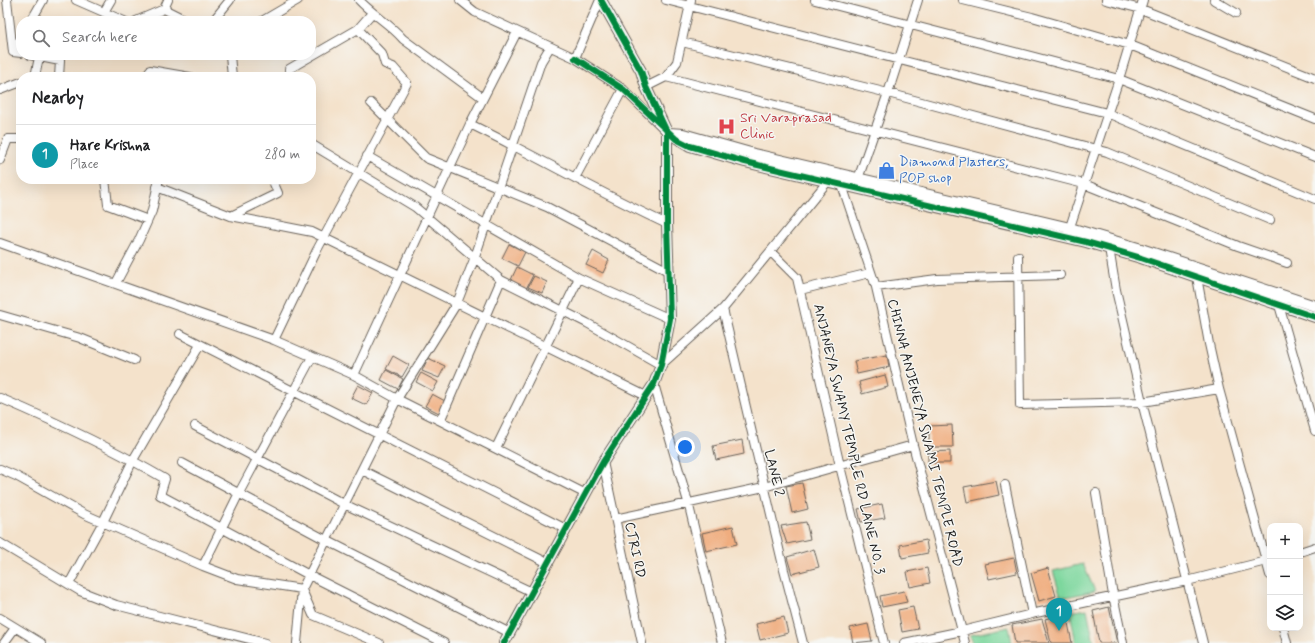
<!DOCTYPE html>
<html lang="en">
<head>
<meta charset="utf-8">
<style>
  :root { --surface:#fff; --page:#f2f2f2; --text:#202124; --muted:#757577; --line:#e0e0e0; --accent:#2563eb }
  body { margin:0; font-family:Mynerve,sans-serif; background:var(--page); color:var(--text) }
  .controls { position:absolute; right:12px; bottom:12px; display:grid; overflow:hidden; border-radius:8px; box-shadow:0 4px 16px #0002 }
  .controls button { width:36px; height:36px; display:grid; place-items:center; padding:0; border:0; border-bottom:1px solid var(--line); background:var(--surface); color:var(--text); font:20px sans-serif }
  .you { position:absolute; left:685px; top:447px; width:14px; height:14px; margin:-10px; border:3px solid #fff; border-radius:50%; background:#1a73e8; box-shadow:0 0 0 6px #1a73e833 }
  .badge { display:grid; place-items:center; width:26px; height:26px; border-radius:50%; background:var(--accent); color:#fff; font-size:13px; font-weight:700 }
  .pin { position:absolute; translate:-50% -33px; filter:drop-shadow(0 1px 2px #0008) }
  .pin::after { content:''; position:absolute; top:21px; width:14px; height:12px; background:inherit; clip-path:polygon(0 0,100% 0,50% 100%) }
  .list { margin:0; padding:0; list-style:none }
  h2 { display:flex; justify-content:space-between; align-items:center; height:52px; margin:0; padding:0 16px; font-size:17px }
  h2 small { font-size:13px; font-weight:400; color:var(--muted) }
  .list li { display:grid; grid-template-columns:26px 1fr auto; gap:12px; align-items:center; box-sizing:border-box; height:60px; padding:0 16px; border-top:1px solid var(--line) }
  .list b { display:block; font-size:15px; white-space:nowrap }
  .list p { margin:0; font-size:13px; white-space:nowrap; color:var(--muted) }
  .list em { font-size:13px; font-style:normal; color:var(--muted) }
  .icon { flex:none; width:22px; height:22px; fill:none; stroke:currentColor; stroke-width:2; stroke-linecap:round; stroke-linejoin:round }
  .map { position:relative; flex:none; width:1315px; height:643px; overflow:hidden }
  .search { position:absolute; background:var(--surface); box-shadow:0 4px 16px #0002; left:16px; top:16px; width:300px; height:44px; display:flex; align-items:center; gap:10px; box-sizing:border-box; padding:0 14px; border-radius:16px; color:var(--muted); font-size:15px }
  .panel { position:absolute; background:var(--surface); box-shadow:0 4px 16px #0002; left:16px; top:72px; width:300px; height:112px; border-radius:16px }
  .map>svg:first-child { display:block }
  .green { fill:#7dd79d; stroke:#4c7a5c }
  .building { fill:#f0ad7f }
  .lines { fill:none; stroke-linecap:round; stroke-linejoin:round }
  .minor-casing { stroke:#686159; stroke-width:10 }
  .tertiary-casing { stroke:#686159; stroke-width:12 }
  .minor { stroke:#fff; stroke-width:8 }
  .tertiary { stroke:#fff; stroke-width:10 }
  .cycleway-casing { stroke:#f6f6f2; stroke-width:8 }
  .cycleway { stroke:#00873e; stroke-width:6 }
  .labels { text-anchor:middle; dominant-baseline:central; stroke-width:3; stroke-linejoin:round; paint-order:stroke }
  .health-label { font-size:14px; fill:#be3a42; stroke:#f6f6f2; text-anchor:start }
  .shop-label { font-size:14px; fill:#366cbe; stroke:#f6f6f2; text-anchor:start }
  .street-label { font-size:14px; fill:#1c1c1c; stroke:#f6f6f2 }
</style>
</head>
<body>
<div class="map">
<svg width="1315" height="643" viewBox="0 0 1315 643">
  <rect width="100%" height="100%" fill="#f6f6f2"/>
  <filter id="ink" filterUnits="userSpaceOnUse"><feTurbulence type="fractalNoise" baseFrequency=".025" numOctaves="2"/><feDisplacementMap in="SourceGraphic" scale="8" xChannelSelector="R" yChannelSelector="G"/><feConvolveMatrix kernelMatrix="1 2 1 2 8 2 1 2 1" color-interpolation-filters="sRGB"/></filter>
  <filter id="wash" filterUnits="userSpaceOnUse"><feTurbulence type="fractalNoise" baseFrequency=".012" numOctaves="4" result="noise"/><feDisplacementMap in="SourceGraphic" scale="16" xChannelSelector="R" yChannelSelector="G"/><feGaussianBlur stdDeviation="0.9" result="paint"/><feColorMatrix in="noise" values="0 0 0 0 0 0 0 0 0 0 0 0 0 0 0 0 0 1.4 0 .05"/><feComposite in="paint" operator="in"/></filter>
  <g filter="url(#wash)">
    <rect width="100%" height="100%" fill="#f4e2cb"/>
    <!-- green -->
    <path class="green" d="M1083,564L1095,591L1061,598L1053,571Z
      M1087,609L1094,643H1076L1070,612Z
      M1009,627L1012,643H973L970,635Z"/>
    <g id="blocks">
      <!-- building -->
      <path class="building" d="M509,244L525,252L518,266L502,258Z
        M593,251L609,260L603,273L586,265Z
        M517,267L533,275L526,289L510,282Z
        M534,276L547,282L542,293L528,287Z
        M887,355L889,367L857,374L854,361Z
        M393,356L409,365L402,377L386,369Z
        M428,358L445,366L439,378L422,371Z
        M386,370L403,379L398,389L381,380Z
        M421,373L438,382L433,391L416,382Z
        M885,375L888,387L862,394L859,382Z
        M358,385L373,393L366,405L351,398Z
        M432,394L445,401L439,413L425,406Z
        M952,425L953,447H929V426Z
        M742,440L744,454L716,460L713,446Z
        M950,451V463H928V452Z
        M996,481L999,495L967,502L964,487Z
        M802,483L808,509L792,513L786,486Z
        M882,504L885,518L861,522L858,509Z
        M806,522L810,539L787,544L781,526Z
        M733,526L737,544L706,551L702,533Z
        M926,540L928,553L902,558L900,545Z
        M814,549L819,567L792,574L787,557Z
        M1014,558L1017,573L989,579L985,564Z
        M927,568L930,583L910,587L907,572Z
        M1048,568L1056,596L1039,601L1031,573Z
        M904,591L907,602L882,607L880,596Z
        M913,607L918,629L902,632L898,610Z
        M1109,607L1117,643H1099L1093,611Z
        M1066,613L1072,643H1051L1045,619Z
        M784,617L788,633L760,640L756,624Z
        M1042,619L1049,643H1015L1012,625Z
        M868,624L872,641L853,643L850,628Z"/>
    </g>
  </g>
  <g filter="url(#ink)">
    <use href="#blocks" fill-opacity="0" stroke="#686159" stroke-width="1"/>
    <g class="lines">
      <defs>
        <path id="minor" d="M7,0L13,52L21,53
          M76,0L124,21
          M359,0C373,15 390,24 403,39L483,98
          M460,0L475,12L575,58L600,0
          M666,0L1107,113L1315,199
          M815,0L1119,79L1315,157
          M963,0L1032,17L1130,45L1315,119
          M1106,0L1141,9L1315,78
          M1214,0L1236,13
          M164,9L168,0
          M104,12L111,0
          M31,21L43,0
          M136,21L164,9L188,21
          M213,21L230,0
          M262,21L298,0
          M682,42L888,93L1107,152L1270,220
          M13,52L21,38
          M30,55L60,61L59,77
          M230,55L232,77
          M575,58L623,89L665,130
          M289,69L358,29L372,13
          M35,77L39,57
          M146,77L150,70L190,77
          M666,77L1084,184L1238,246L1287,263
          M646,87L666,77L677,62L691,0
          M0,90L21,82
          M371,103L426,158L547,207L670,272
          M470,124C536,156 600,193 667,224
          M311,144L415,207L501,280L587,323L661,365L723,309L828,181
          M367,156L579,278L496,448
          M0,160L8,139H21
          M575,178L623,89
          M105,179L108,205L148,220
          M858,179L888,93L918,0
          M842,185L876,287L913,445L962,631L904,643
          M157,187L231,216L312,232L646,396
          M231,216L278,193L272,179
          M1068,233L1119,79L1143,0
          M0,243L274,340L354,375L397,399L586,494
          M1109,248L1116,290L1142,402L1203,643
          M771,252L797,278L840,466L884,643
          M1018,256L1020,405L1142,402L1219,389
          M1197,277L1209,344L1219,389L1270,575
          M579,278L670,319
          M116,283L139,240L152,211L159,179
          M876,287L937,279L1060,275
          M800,290L870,273
          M1279,305L1315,431
          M723,309L784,570L803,643
          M0,315L80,338L134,360
          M180,334L566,529
          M274,340L317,250L407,83L393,67L385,64L382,54L358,29
          M354,375L470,124L517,32
          M654,384L688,502L722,643
          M0,398C56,422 112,448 165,479L160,495L309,575L444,643
          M441,419L501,280
          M195,426L344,504L532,592
          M603,462L642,643
          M182,463L326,540L510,633
          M0,469L16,476L84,514L203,566L237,579L302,589
          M362,470L548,563
          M1096,493L1113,595L1123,643
          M615,519L764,487L913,445
          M0,543L80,591L116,605L265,643
          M1300,552L1315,547
          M203,566L239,493L312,357
          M69,584L103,522L133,460L200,345
          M302,590L313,615L379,643
          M1031,614L1187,581L1270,560
          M0,618L41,643
          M1283,628L1287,643
          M4,643L15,628
          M297,643L302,589L397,399L457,303L475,257L541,62L550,47
          M965,643L962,631L1032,614L1005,485"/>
        <path id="tertiary" d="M667,132L690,146L745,162L1086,242L1141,258L1315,317
          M669,133L683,134L754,154L1070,228L1138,248L1315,306
          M504,643L603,462L654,384L661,365L670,319L667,224V132L646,87L641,71L601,0"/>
      </defs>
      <!-- minor casing -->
      <use href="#minor" class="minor-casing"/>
      <!-- tertiary casing -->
      <use href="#tertiary" class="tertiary-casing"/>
      <!-- minor -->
      <use href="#minor" class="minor"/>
      <!-- tertiary -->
      <use href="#tertiary" class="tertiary"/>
      <defs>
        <path id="cycleway" d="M575,58L623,89L676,139L690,146L745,162L1086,242L1141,258L1315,317
          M504,643L603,462L654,384L661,365L670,319L667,224V132L646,87L641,71L601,0"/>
      </defs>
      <!-- cycleway casing -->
      <use href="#cycleway" class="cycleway-casing"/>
      <!-- cycleway -->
      <use href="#cycleway" class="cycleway"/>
    </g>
  </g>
  <!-- icons -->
  <defs>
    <symbol id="hospital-bare" viewBox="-9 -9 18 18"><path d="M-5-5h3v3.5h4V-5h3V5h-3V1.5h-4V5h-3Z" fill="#e0444e" stroke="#f6f6f2" stroke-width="2.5" paint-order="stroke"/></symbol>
    <symbol id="shop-bare" viewBox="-9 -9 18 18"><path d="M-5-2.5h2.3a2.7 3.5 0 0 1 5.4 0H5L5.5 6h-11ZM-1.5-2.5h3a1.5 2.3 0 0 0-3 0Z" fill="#3f7fe0" stroke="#f6f6f2" stroke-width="2.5" paint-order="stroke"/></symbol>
  </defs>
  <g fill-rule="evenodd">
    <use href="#hospital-bare" x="714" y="114" width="25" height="25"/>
    <use href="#shop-bare" x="874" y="158" width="25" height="25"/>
  </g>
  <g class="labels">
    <!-- health labels -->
    <g class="health-label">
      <text x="740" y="118">Sri Varaprasad<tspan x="740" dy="16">Clinic</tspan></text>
    </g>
    <!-- shop labels -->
    <g class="shop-label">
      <text x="899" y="162">Diamond Plasters,<tspan x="899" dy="16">POP shop</tspan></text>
    </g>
    <!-- street labels -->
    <g class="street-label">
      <text transform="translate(925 433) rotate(76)">CHINNA ANJENEYA SWAMI TEMPLE ROAD</text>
      <text transform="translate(849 439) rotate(77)">ANJANEYA SWAMY TEMPLE RD LANE NO. 3</text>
      <text transform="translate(774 473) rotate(77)">LANE 2</text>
      <text transform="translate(635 550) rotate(78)">CTRI RD</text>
    </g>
  </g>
</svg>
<div class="controls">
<button>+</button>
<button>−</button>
<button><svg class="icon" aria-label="layers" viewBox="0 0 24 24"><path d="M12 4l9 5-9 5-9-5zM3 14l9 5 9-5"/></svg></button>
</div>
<div class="you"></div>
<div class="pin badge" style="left:1059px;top:631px;background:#0f9aa8">1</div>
<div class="search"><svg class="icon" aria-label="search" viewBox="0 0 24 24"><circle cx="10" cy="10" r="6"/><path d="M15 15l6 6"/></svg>Search here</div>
<section class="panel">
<h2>Nearby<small></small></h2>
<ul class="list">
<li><span class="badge" style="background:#0f9aa8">1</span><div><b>Hare Krishna</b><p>Place</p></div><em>280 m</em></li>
</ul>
</section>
</div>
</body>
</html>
